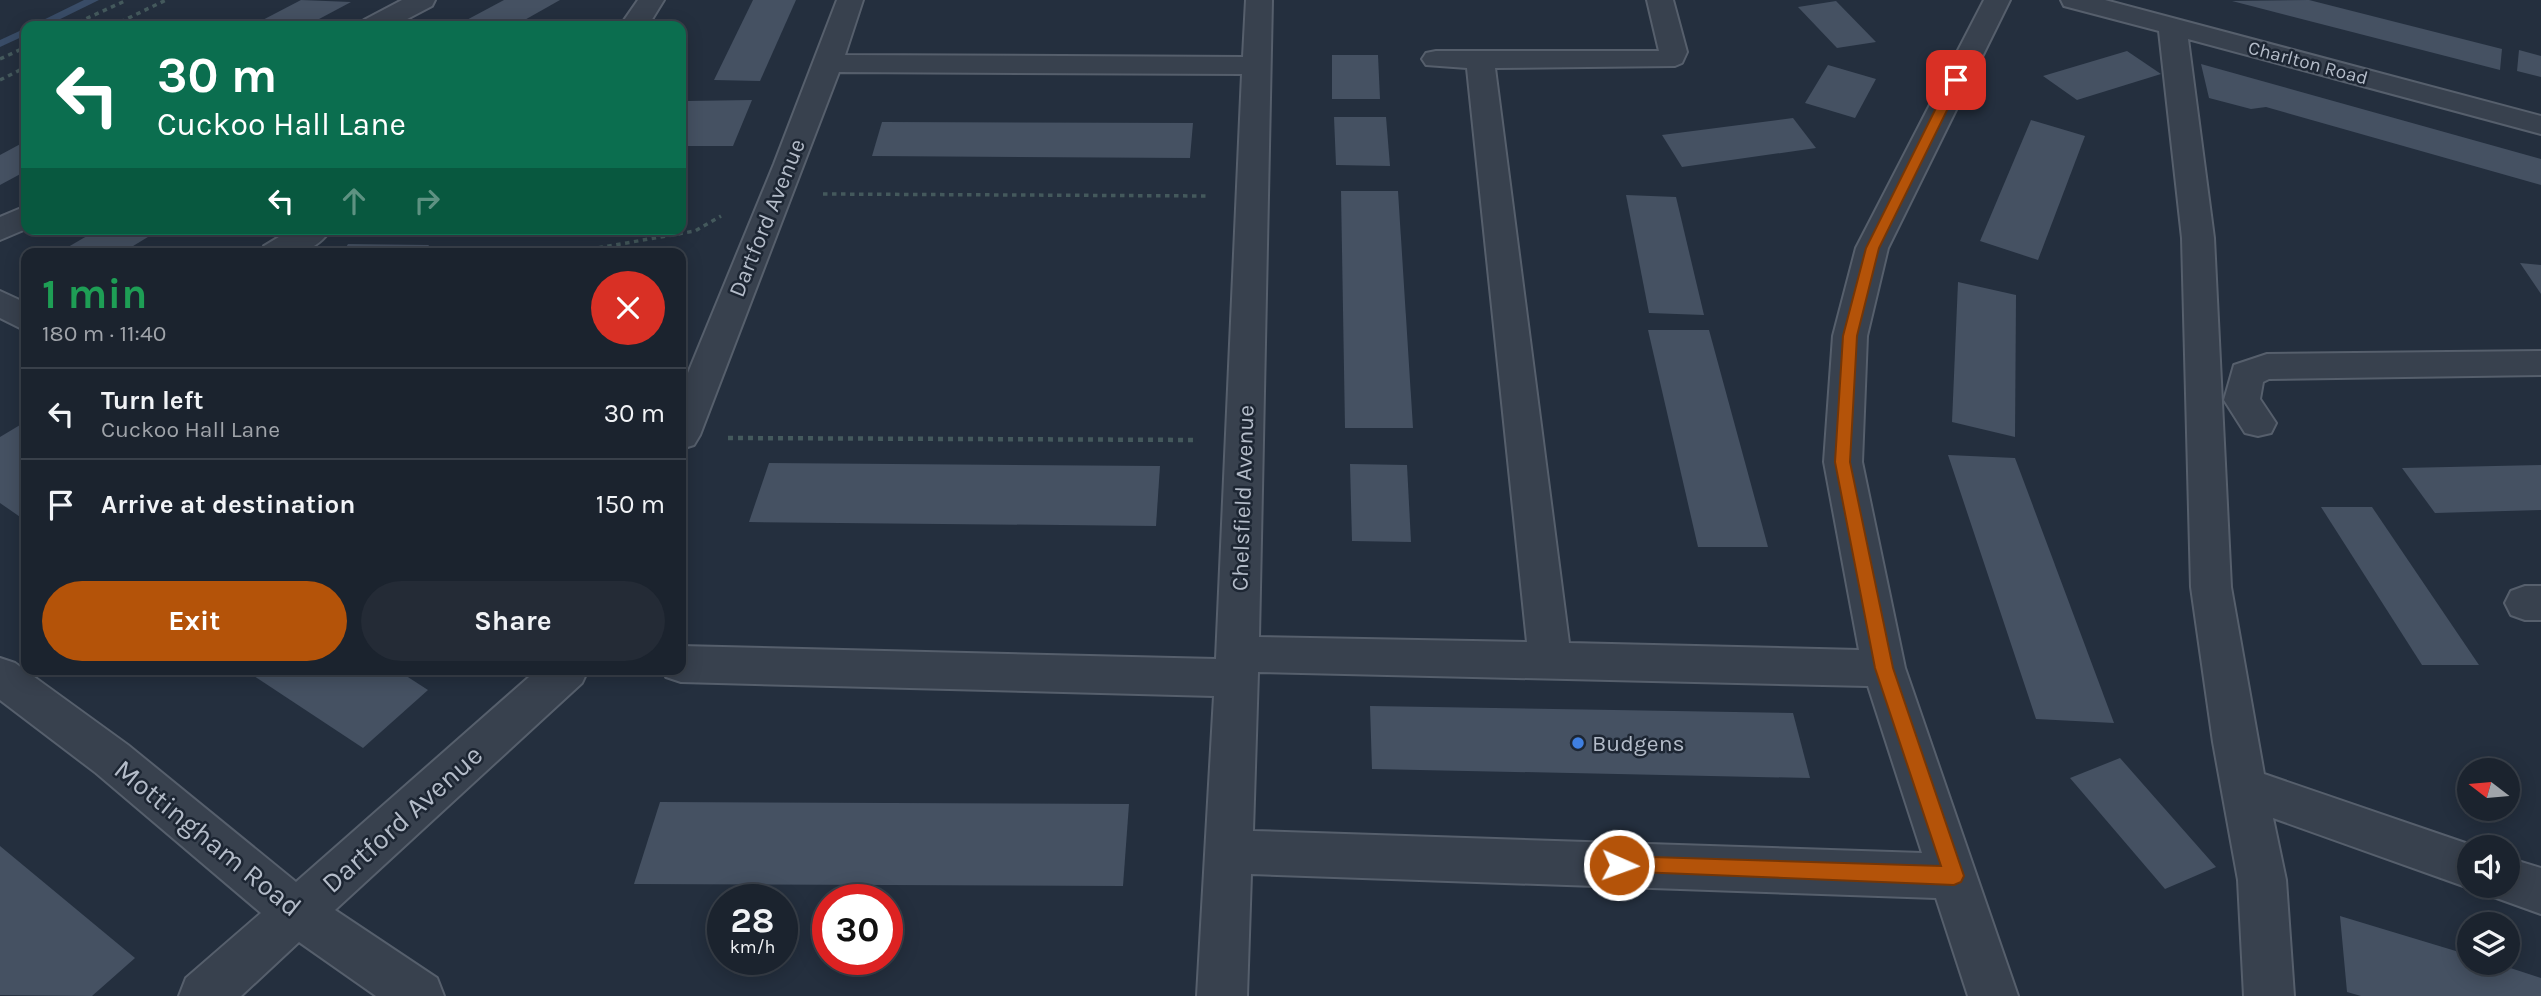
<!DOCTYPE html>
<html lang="en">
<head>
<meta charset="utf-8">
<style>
  body { margin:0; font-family:Karla,sans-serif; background:#242b36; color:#f1f3f6; height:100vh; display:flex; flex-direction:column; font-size:26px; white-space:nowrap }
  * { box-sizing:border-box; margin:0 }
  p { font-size:23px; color:#a0a4aa }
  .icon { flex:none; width:38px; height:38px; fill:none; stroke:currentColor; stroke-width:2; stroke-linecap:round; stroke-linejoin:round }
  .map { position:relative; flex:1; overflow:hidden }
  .panel { position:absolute; left:21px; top:248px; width:665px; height:427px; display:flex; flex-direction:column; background:#1b232e; border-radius:14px; box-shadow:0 4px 18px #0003,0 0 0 2px #39404a }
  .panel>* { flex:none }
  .top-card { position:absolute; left:21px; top:21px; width:665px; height:214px; border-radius:14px; box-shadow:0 4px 18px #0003,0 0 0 2px #39404a; background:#0b6e4f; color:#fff; overflow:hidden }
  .needle { width:46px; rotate:286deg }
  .controls { position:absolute; left:2457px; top:758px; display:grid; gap:14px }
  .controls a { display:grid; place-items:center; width:63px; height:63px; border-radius:50%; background:#1b232e; box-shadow:0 4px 18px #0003,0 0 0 2px #39404a; font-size:35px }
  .speed { position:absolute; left:707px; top:884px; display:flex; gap:14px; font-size:35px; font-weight:700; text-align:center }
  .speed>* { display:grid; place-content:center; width:91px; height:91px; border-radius:50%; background:#1b232e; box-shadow:0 4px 18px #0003,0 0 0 2px #39404a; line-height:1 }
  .speed small { font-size:18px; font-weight:400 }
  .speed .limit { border:10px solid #d22; background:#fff; color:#111 }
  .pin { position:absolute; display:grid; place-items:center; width:60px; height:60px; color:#fff; margin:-30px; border-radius:14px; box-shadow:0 4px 10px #0006 }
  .me { position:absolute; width:77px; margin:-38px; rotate:92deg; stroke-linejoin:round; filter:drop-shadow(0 0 5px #0008) }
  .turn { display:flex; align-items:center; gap:24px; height:147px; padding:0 21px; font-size:32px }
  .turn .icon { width:91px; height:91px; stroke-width:2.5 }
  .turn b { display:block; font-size:49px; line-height:60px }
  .lanes { display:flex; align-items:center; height:66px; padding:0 21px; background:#0003; justify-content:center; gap:35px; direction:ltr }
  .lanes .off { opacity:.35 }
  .round { display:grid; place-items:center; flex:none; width:74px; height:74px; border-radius:37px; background:#242b36 }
  .overview { display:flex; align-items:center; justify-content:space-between; height:119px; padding:0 21px }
  h1 { font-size:42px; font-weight:700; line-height:52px; color:#1e9e55 }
  .primary-button { display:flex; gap:14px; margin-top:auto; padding:14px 21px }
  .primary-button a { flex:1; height:80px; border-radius:42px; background:#b45309; color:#fff; font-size:28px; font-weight:700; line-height:80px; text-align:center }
  .primary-button a+a { background:#242b36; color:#f1f3f6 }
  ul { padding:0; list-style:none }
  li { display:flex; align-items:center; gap:21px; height:91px; padding:0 21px; border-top:2px solid #39404a }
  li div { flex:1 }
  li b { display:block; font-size:26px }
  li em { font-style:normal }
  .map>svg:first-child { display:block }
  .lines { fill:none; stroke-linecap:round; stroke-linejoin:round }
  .stream { fill:#394c67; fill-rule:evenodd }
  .building { fill:#455162 }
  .minor-casing { stroke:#565f6c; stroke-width:4 }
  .path-far1 { stroke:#44595c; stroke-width:3.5; stroke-dasharray:4.5 4.5; stroke-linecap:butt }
  .path { stroke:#44595c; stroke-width:4.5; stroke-dasharray:5 5; stroke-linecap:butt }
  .minor { fill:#38414e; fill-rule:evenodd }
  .route { fill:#b45309; stroke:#753606; stroke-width:2 }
  .shop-dot { fill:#3f7fe0; stroke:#1d2633; stroke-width:2.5 }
  .labels { text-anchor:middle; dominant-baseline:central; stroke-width:5; stroke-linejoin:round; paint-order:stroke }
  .far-street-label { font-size:19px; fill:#b4bcc9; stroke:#1d2633 }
  .street-label { font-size:23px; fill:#b4bcc9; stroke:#1d2633 }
  .poi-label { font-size:23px; fill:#b4bcc9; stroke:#1d2633; text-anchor:start }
  .near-street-label { font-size:28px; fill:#b4bcc9; stroke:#1d2633 }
</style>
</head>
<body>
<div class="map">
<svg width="2541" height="996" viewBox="0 0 2541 996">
  <rect width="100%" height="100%" fill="#242f3e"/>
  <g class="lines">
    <g class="stream">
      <path d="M84 0H99L46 26H31Z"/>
      <path d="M26 28V35L0 47V40Z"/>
    </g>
  </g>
  <g class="building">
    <path d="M301 0 351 2 306 26H251Z"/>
    <path d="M504 0H560L514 26H468L461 23Z"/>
    <path d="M753 0H796L760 81 714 80Z"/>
    <path d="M2309 0 2502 49 2500 70 2232 1Z"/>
    <path d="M1836 1 1876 42 1837 48 1798 7Z"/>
    <path d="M2519 50 2541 56V77L2517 71Z"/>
    <path d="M2127 51 2161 74 2077 100 2043 76Z"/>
    <path d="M1332 55H1378L1380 99H1332Z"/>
    <path d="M2201 64 2541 159V185L2266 107 2251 109 2209 98Z"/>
    <path d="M1828 65 1876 79 1855 118 1805 103Z"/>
    <path d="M752 100 733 146H681V111L686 101Z"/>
    <path d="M1334 117H1386L1390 166 1336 165Z"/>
    <path d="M1793 118 1816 148 1682 167 1662 135Z"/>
    <path d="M2031 120 2085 136 2038 260 1980 241Z"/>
    <path d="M882 122 1193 123 1190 158 872 156Z"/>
    <path d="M26 141V171L0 185V155Z"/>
    <path d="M1341 191H1398L1413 428H1345Z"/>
    <path d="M1626 195 1676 197 1704 315 1649 313Z"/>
    <path d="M99 229H161L120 254H56Z"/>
    <path d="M348 244 429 245 424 254H342Z"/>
    <path d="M2520 263 2541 265V294Z"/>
    <path d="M1958 282 2016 295 2015 437 1952 422Z"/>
    <path d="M1648 330H1709L1768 547H1698Z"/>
    <path d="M20 425 26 429V521L0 503V437Z"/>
    <path d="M1948 455 2015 458 2114 723 2036 719Z"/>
    <path d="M769 463 1160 466 1156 526 749 522Z"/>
    <path d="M1350 464 1407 465 1411 542 1352 541Z"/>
    <path d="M2541 465V510L2435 513 2402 468Z"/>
    <path d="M2321 507H2372L2479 665H2422Z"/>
    <path d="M245 670H397L428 690 363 748Z"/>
    <path d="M1370 706 1793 713 1810 778 1372 769Z"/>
    <path d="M2120 758 2216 867 2165 889 2070 778Z"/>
    <path d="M660 802 1129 804 1123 886 634 884Z"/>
    <path d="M0 846 135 958 92 996 0 995Z"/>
    <path d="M2340 916 2469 955V962H2492L2541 978V996H2361L2347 992Z"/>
  </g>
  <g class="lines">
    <defs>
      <g id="minor">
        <path d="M402 0H435L432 6 394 26H360L364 20Z"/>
        <path d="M638 0H664L648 26H620Z"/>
        <path d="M837 0H863L845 55 1243 57 1246 0H1272L1259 637 1527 642 1467 68 1426 65 1422 59 1426 53 1436 51H1659L1647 0H1673L1687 52 1682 63 1675 66 1495 68 1569 643 1859 650 1824 462 1833 336 1856 248 1984 0H2010L1888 248 1867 336 1862 462 1905 668 2018 996H1968L1936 898 1251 874 1247 996H1197L1214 696 681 682 666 677 663 670H681V646L1216 659 1242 74 839 72 700 435 694 445 681 449V390L774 164ZM1258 672 1868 686 1922 853 1253 831Z"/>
        <path d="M2061 0H2105L2541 116V134L2188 39 2214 238 2231 587 2264 774 2477 847H2469V886H2475L2469 888 2273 818 2286 880 2294 996H2244L2238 880 2213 742 2191 587 2182 238 2159 31 2064 6Z"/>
        <path d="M26 206V229L0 240V217Z"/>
        <path d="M292 229H331C314 256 288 254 260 254L264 246Z"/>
        <path d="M0 291 26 303V331L0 318Z"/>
        <path d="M2541 351V375L2269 379 2263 382 2260 399 2276 423 2271 433 2258 436 2245 433 2224 400 2234 365 2267 354Z"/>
        <path d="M2525 586H2541V620H2525L2511 615 2505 603 2511 591Z"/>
        <path d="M0 658 15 663 128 745 296 882 537 670H588L582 683 335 910 437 978 444 996H376L299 942 241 996H179L186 978 261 913 96 773 0 700Z"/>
        <path d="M2508 858 2541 868V914L2491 896 2487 886H2508Z"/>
      </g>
    </defs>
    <use href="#minor" class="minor-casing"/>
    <g class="path-far1">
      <path d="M70 26 127 0"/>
      <path d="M112 26 166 0"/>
      <path d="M0 59 26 47"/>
      <path d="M0 80 26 67"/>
      <path d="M823 194 1210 196"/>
      <path d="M563 254 695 231 721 216"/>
    </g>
    <path class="path" d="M728 438 1198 440"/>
    <use href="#minor" class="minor"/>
  </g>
  <path class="route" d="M1956 77 1962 80 1879 248 1857 336 1850 462 1893 668 1964 876 1961 882 1954 885 1613 871 1610 865 1613 858 1619 856 1941 866 1875 668 1835 462 1843 336 1866 248 1950 80Z"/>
  <circle class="shop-dot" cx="1578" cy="743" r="7"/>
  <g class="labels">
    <g class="far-street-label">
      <text transform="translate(2308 63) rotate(15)">Charlton Road</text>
    </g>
    <g class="street-label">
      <text transform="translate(767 218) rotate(-68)">Dartford Avenue</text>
      <text transform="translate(1243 498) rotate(-88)">Chelsfield Avenue</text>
    </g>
    <g class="poi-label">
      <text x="1592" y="743">Budgens</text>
    </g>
    <g class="near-street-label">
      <text transform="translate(402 819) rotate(-42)">Dartford Avenue</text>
      <text transform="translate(208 838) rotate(39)">Mottingham Road</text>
    </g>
  </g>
</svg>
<div class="controls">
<a><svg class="needle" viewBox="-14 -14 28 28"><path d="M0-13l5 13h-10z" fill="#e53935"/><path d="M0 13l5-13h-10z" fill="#a0a4aa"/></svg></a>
<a><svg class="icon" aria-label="sound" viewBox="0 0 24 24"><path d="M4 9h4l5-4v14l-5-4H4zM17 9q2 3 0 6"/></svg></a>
<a><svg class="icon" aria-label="layers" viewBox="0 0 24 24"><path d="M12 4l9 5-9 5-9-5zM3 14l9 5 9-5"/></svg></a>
</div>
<div class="speed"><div>28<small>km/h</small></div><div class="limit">30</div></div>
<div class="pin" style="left:1956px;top:80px;background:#d93025"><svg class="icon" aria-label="arrive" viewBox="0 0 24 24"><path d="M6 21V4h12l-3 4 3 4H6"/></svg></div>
<svg class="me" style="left:1619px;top:865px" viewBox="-20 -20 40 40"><circle r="17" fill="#b45309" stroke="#fff" stroke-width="3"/><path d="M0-11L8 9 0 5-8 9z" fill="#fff"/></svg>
<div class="top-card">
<div class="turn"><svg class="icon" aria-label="left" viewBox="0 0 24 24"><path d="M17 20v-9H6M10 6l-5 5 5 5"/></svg><div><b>30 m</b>Cuckoo Hall Lane</div></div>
<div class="lanes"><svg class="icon" aria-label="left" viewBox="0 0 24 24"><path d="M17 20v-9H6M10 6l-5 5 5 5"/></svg><svg class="icon off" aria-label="ahead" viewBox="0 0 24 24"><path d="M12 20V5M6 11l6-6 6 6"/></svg><svg class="icon off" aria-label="right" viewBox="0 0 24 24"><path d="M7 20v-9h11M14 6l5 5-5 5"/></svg></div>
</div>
<section class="panel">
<div class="overview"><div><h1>1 min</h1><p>180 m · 11:40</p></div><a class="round" style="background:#d93025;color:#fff"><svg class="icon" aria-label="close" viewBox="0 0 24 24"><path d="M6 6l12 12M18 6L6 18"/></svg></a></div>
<ul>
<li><svg class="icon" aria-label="left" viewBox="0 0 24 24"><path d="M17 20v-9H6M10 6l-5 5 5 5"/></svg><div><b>Turn left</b><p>Cuckoo Hall Lane</p></div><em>30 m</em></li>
<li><svg class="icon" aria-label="arrive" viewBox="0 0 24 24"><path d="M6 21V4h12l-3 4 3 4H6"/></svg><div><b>Arrive at destination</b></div><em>150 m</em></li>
</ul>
<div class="primary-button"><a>Exit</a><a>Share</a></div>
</section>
</div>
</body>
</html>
